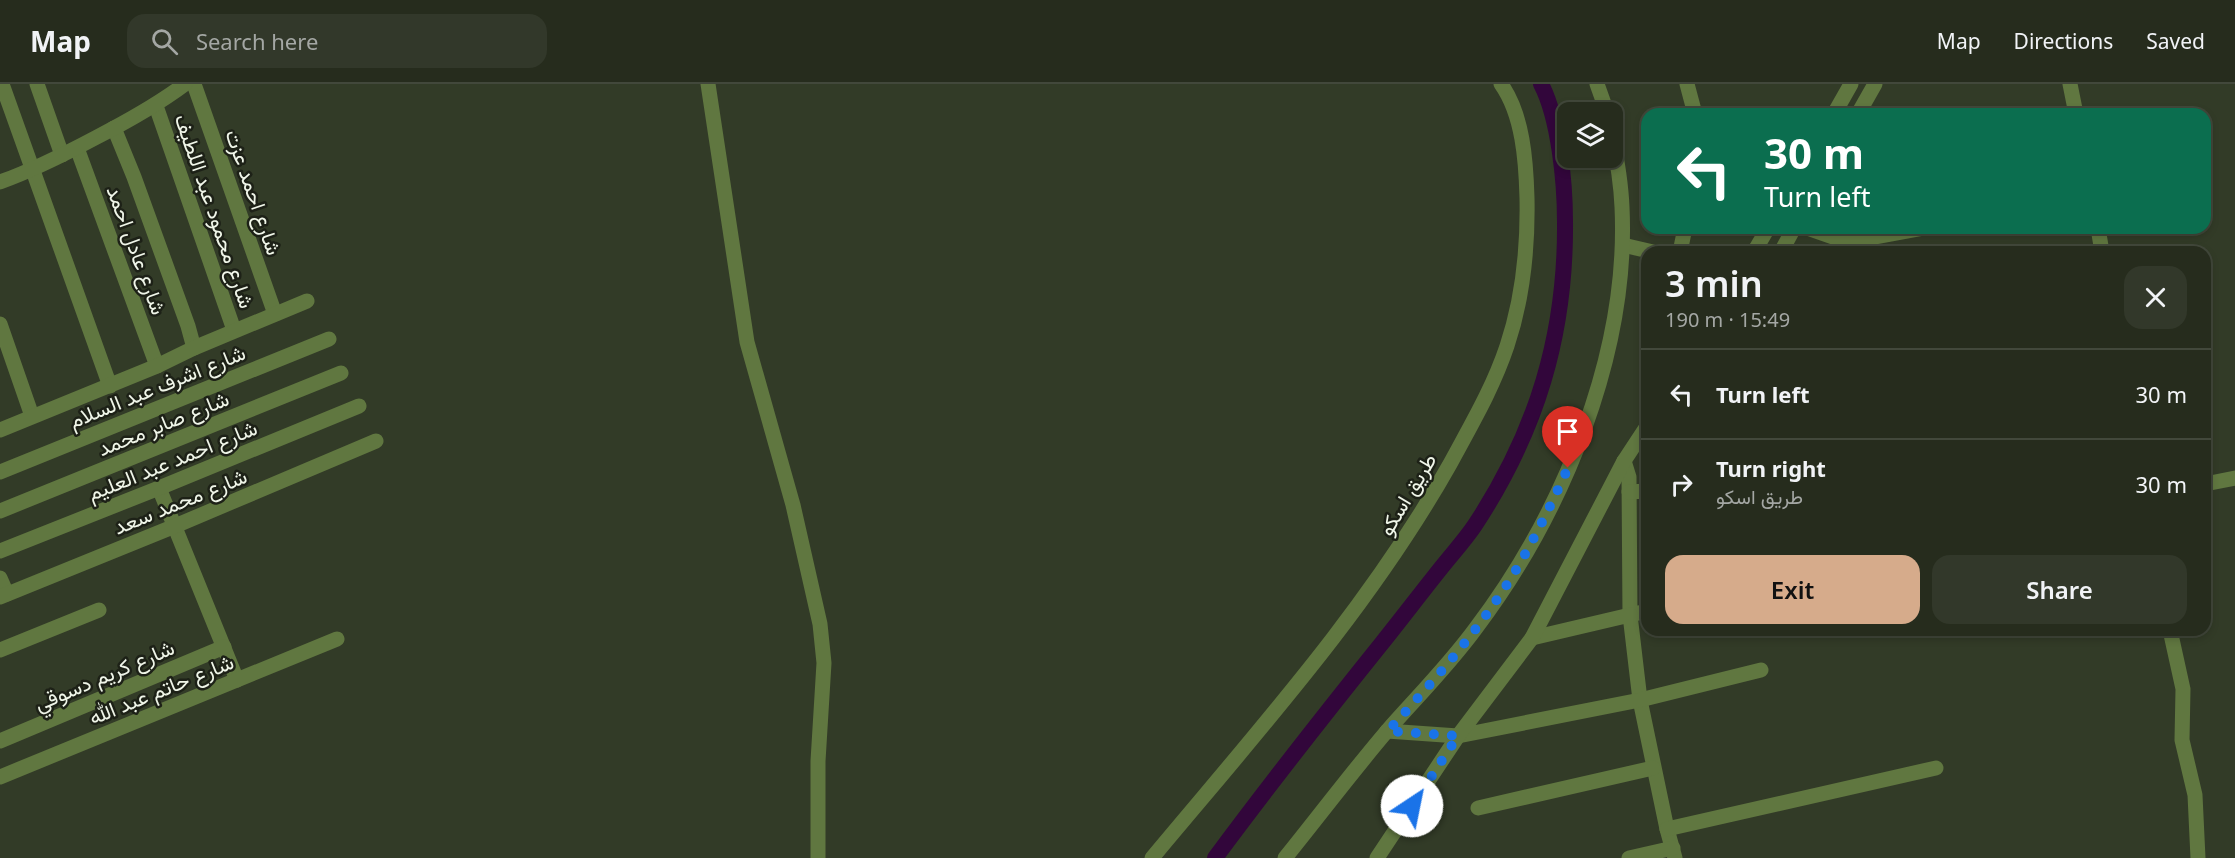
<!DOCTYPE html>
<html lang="en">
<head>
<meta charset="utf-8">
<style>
  body { margin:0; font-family:"Noto Sans",Vazirmatn,sans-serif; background:#32382a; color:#f1f3f6; height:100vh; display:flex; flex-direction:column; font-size:22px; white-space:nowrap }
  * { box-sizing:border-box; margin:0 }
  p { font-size:20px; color:#a4a7a4 }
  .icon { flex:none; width:33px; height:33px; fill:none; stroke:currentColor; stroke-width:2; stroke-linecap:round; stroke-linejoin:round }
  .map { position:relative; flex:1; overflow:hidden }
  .details { position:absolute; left:1641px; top:162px; width:570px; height:390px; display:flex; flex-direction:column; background:#262c1d; border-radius:18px; box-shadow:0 3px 9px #0003,0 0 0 2px #42483b }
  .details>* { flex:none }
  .top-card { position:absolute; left:1641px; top:24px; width:570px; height:126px; border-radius:18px; box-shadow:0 3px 9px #0003,0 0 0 2px #42483b; background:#0b6e4f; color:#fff; overflow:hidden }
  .fabs { position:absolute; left:1557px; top:18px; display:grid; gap:12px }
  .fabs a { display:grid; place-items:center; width:66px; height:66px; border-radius:12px; background:#262c1d; box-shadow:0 3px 9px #0003,0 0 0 2px #42483b; font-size:30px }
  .pin { position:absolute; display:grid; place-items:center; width:51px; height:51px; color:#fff; margin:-62px -26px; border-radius:50% 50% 50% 0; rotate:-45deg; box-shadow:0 0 6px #0007 }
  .pin .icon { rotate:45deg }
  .me { position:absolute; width:66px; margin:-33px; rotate:34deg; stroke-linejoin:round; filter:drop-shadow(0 0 4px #0008) }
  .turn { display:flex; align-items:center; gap:21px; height:126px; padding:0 24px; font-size:27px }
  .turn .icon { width:78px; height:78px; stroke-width:2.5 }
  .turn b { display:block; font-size:42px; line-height:51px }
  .round { display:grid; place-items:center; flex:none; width:63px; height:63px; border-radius:18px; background:#32382a }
  .headline { display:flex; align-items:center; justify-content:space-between; height:102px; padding:0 24px }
  h1 { font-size:36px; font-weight:600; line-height:45px }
  .cta { display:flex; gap:12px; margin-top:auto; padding:12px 24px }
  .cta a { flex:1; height:69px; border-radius:18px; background:#d6ab8b; color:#111; font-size:24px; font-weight:600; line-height:69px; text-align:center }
  .cta a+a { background:#32382a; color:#f1f3f6 }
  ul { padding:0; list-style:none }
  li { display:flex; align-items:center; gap:18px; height:90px; padding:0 24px; border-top:2px solid #42483b }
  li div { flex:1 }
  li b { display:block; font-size:22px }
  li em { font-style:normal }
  header { display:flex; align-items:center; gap:36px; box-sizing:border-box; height:84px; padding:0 30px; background:#262c1d; border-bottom:2px solid #42483b }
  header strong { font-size:28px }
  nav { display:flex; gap:33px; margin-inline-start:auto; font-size:21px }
  .search { width:420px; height:54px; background:#32382a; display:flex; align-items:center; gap:15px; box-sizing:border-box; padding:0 21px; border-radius:18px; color:#a4a7a4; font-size:22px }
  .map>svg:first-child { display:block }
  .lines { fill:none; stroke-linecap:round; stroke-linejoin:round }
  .canal { stroke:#32063b; stroke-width:16 }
  .minor { stroke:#607740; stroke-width:15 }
  .tertiary { stroke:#607740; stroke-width:15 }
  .route { stroke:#1a73e8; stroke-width:10; stroke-dasharray:0 18 }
  .labels { text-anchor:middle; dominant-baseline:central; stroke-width:5; stroke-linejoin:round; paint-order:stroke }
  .street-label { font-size:21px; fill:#f0f6e9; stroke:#1d2117 }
</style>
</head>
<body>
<header>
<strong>Map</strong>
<div class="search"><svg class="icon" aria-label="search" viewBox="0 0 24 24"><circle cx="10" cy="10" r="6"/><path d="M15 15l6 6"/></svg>Search here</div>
<nav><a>Map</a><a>Directions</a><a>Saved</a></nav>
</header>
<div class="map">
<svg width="2235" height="774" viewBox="0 0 2235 774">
  <rect width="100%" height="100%" fill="#323b27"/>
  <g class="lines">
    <path class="canal" d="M1215 774C1269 701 1325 630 1382 559 1402 534 1421 509 1441 484 1452 470 1465 456 1475 441 1537 347 1566 250 1565 138 1565 99 1559 34 1541 0"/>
    <g class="minor">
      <path d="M2 0 110 302"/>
      <path d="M37 0 62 71"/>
      <path d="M194 0 275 230"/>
      <path d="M708 0 747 258 793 421 820 540 824 579 818 677V774"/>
      <path d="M1687 0 1695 30"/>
      <path d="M2070 0 2076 30"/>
      <path d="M156 22 234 246"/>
      <path d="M1834 30 1851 0"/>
      <path d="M1858 30 1875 0"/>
      <path d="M114 44 134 93 188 242 194 264"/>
      <path d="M77 64 157 282"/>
      <path d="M0 98C34 86 65 70 97 53 128 37 157 21 185 0"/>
      <path d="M1807 144 1847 158 1923 144"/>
      <path d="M2098 144 2102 168"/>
      <path d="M1623 161 1653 168"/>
      <path d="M1680 168 1685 144"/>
      <path d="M1754 168 1768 144"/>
      <path d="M1781 168 1794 144"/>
      <path d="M0 240 32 332"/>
      <path d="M0 346 157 282 194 264 307 217"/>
      <path d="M1624 377 1629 393 1630 531 1647 527"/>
      <path d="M0 388 329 255"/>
      <path d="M2205 400 2235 394"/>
      <path d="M159 404 237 596"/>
      <path d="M1629 408 1647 407"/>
      <path d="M0 427 341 289"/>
      <path d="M0 467 159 404 359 322"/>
      <path d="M0 494 7 510"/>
      <path d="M0 513 175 442 376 357"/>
      <path d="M2170 546 2183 605 2182 656 2195 711 2198 774"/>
      <path d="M1532 554 1630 531 1640 616 1667 745 1675 774"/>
      <path d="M0 566 99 526"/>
      <path d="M1387 647 1458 652 1640 616 1761 586"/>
      <path d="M0 657 224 563"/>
      <path d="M0 693 337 555"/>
      <path d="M1478 724 1653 684"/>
      <path d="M1667 745 1936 684"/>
      <path d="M1152 774C1257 648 1369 524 1450 380 1471 341 1493 304 1507 262 1523 214 1528 163 1527 114 1526 77 1523 31 1501 0"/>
      <path d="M1377 774 1458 652 1532 554 1624 377 1647 342"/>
      <path d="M1629 774 1673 764"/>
    </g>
    <g class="tertiary">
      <path d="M1597 0 1607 28"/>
      <path d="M1285 774C1319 732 1352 688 1387 647 1417 613 1449 581 1476 544 1563 429 1629 269 1622 123 1621 99 1617 75 1612 51"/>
    </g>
  </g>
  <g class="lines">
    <path class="route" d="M1412 722 1458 652 1388 647C1429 602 1470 557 1504 505 1529 467 1549 425 1568 384"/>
  </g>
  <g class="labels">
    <g class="street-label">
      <text transform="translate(254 108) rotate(71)">شارع احمد عزت</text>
      <text transform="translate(215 127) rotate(71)">شارع محمود عبد اللطيف</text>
      <text transform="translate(137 166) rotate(70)">شارع عادل احمد</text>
      <text transform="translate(157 302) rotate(-22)">شارع اشرف عبد السلام</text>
      <text transform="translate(163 339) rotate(-22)">شارع صابر محمد</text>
      <text transform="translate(172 376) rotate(-22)">شارع احمد عبد العليم</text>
      <text transform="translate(1407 410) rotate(-59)">طريق اسكو</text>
      <text transform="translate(180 417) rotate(-22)">شارع محمد سعد</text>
      <text transform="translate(104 591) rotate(-23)">شارع كريم دسوقي</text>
      <text transform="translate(161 605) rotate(-22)">شارع حاتم عبد الله</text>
    </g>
  </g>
</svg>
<div class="fabs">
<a><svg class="icon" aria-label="layers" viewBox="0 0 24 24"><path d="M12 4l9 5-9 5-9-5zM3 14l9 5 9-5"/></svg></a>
</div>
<div class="pin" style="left:1568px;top:384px;background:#d93025"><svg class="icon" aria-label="arrive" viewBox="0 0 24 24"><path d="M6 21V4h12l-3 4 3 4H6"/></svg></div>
<svg class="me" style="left:1412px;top:722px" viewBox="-20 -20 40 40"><circle r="19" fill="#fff"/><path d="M0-13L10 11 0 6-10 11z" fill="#1a73e8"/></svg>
<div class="top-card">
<div class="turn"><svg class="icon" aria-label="left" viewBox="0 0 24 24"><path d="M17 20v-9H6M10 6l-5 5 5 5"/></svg><div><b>30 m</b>Turn left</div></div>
</div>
<section class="details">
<div class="headline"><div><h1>3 min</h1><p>190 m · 15:49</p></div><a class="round"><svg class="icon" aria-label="close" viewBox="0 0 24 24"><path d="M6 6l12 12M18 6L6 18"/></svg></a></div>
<ul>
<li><svg class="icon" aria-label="left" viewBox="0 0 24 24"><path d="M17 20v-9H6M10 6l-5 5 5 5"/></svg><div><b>Turn left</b></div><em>30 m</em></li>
<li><svg class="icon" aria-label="right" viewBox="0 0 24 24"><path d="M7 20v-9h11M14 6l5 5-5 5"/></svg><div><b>Turn right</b><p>طريق اسكو</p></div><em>30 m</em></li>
</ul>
<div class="cta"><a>Exit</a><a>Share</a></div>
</section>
</div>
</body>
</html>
